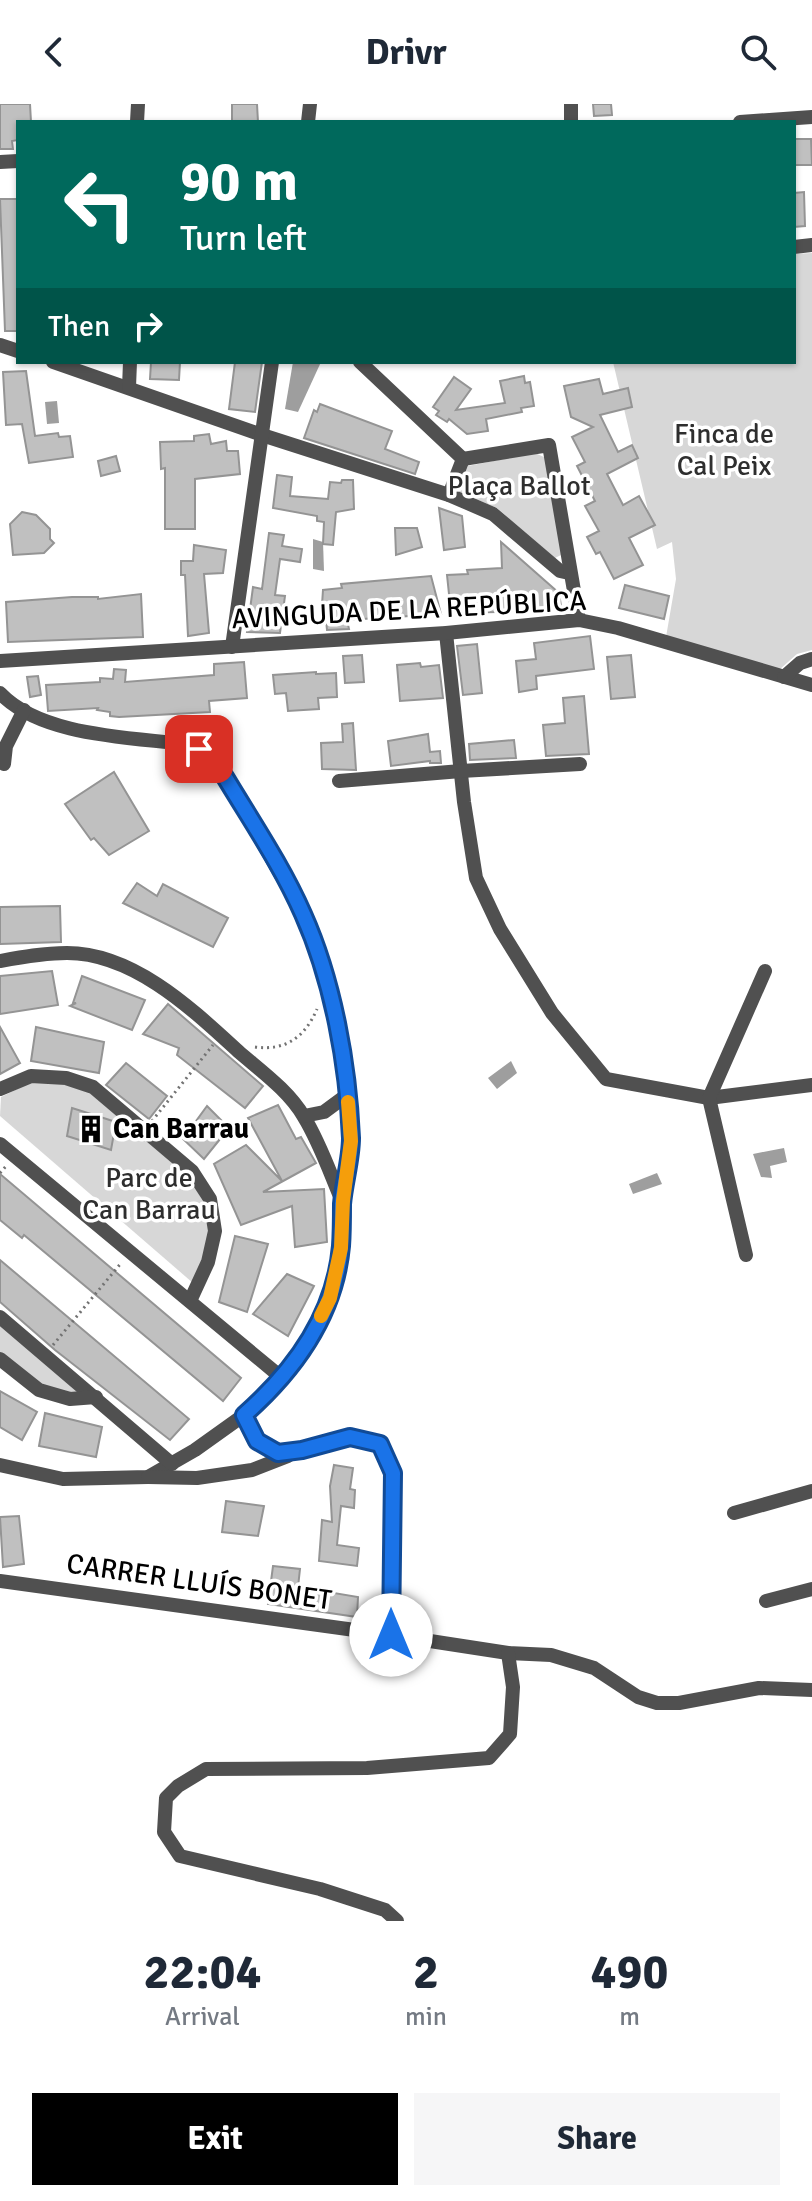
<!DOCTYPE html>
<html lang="en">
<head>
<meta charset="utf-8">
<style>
  body { margin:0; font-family:Signika,sans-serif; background:#f6f6f7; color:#1f2937; height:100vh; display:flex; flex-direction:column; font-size:30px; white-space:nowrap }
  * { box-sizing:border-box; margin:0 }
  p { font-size:26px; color:#747a83 }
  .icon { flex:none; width:44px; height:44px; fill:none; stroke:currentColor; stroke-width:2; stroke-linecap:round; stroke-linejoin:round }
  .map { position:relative; height:1817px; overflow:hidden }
  .details { display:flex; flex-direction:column; background:#fff; flex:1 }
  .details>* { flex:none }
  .top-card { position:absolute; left:16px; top:16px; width:780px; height:244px; border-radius:0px; box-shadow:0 2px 6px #0004; background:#00695c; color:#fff; overflow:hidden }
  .pin { position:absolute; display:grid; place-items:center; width:68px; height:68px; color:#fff; margin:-34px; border-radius:16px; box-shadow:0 4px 12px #0006 }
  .me { position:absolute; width:88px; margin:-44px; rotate:0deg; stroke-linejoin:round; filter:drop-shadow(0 0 6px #0008) }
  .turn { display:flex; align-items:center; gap:28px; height:168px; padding:0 32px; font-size:36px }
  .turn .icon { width:104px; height:104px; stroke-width:2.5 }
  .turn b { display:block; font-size:56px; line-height:68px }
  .then { display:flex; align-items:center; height:76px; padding:0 32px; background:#0003; gap:16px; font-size:30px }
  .eta { display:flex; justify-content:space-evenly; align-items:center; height:136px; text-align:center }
  .eta b { font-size:48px; font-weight:800; line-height:56px }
  .cta { display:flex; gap:16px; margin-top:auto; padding:16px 32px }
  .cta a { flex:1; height:92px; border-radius:0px; background:#000; color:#fff; font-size:32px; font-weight:800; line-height:92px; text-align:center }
  .cta a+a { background:#f6f6f7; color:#1f2937 }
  header { display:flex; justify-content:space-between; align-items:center; height:104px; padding:0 32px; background:#fff; font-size:36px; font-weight:800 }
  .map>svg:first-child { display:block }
  .green { fill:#d7d7d7 }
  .water { fill:#9e9e9e }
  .building { fill:#c0c0c0; stroke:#949494; stroke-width:2 }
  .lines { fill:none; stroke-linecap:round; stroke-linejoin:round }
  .path { stroke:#727272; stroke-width:3; stroke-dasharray:2 4; stroke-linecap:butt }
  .street { stroke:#505050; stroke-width:14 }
  .route-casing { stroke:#114b97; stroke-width:20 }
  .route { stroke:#1a73e8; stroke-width:14 }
  .slow { stroke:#f59e0b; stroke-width:14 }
  .labels { text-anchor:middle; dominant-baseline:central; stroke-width:7; stroke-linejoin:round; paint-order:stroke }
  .park-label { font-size:28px; fill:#2e2e2e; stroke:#fff }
  .street-label { font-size:28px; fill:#000; stroke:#fff }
  .poi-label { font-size:28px; font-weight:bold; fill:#000; stroke:#fff; text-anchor:start }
</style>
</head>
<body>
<header><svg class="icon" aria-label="back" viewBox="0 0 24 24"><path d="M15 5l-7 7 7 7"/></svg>Drivr<svg class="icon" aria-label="search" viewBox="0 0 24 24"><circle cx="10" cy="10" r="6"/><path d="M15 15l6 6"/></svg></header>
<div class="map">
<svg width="812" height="1817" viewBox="0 0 812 1817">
  <rect width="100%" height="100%" fill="#fff"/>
  <g class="green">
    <path d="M812 149V546L797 550 779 566 666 533 676 475 672 438 657 445 613 258H794V150Z"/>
    <path d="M535 349 546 354 563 450 555 454 497 404 457 387 468 362Z"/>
    <path d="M36 976 65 980 90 989 189 1073 204 1099 209 1130 204 1157 193 1179 0 1012 1 993Z"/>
    <path d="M0 1215 92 1292 39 1284 0 1253Z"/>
  </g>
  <g class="water">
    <path d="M293 258H321L298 308 285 305Z"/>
    <path d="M57 297 59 319 47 320 45 298Z"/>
    <path d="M313 435 323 438 324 467 313 465Z"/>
    <path d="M511 957 517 969 497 985 488 974Z"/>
    <path d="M784 1044 787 1058 770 1062 772 1074 761 1073 753 1050Z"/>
    <path d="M657 1069 662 1080 633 1090 629 1080Z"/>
  </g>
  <g class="building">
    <path d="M0 0H30L31 18H18V36L12 37 13 45H0Z"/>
    <path d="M232 0H257L258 18H232Z"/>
    <path d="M593 0H611L612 11 594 12Z"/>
    <path d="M794 35H811L812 61H794Z"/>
    <path d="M804 88 805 122 794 123V89Z"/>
    <path d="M0 95H18V227H5Z"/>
    <path d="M151 258H180L179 276 150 275Z"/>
    <path d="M235 258H262L255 308 229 305Z"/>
    <path d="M26 267 35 332 58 329 59 333 70 332 73 353 29 359 22 320 6 321 3 268Z"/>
    <path d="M524 272 525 279 530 278 534 302 521 304 522 308 486 315 488 327 467 330 449 315 447 318 436 311 439 307 433 303 454 273 471 285 456 306 505 299 500 277Z"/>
    <path d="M599 275 603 290 628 284 632 303 600 311 618 348 632 341 638 354 607 370 623 401 639 392 655 421 629 434 643 461 614 475 600 448 596 450 587 433 599 427 585 402 595 397 577 362 585 358 572 333 593 323 571 313 564 282Z"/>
    <path d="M320 300 392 327 385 345 419 358 415 370 304 334 314 306 317 308Z"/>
    <path d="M209 330 211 340 226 337 227 347H238L240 370 195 375V425H165V364L161 365 160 338 194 337V332Z"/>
    <path d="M116 352 120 367 101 372 98 357Z"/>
    <path d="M277 371 292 373 290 392 328 395 330 378 341 379 342 376H353L354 405 336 408 333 441 323 440 324 418 317 417V412L273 404Z"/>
    <path d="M439 404 462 412 465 443 444 446Z"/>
    <path d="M22 408 36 411 50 425V435L54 439 44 449 13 451 10 420Z"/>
    <path d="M395 424H417L422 443 396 451Z"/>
    <path d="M269 429 284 431 282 442 302 445 300 458 280 455 275 491 285 492 280 529 247 528 253 483 262 485Z"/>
    <path d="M501 438 559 489 561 502 498 508 451 509 447 471 468 470 467 466 502 464Z"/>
    <path d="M194 441 226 446 223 469 204 470 209 529 188 532 185 471H181V457H193Z"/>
    <path d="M431 472 441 510 347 516 349 525 327 526 326 516H321L323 486 342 484 341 480Z"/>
    <path d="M625 481 669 492 664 515 619 504Z"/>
    <path d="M141 490 143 533 8 538 6 498 72 493H98V495Z"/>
    <path d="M590 532 594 565 536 572 537 585 519 588 516 557 536 555 534 539Z"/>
    <path d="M477 540 482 589 463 591 457 542Z"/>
    <path d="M362 551 364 578 345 579 343 552Z"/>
    <path d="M631 551 635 593 611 595 607 553Z"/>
    <path d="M244 558 247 594 209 597 210 608 119 613 110 612V608L97 606 98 604 48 607 46 581 100 578V574L113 575 114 565 126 566 125 578 214 571V560Z"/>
    <path d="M420 559 421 563 439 561 443 594 400 597 397 561Z"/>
    <path d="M316 568V570L336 569 337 593 318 594 319 605 288 607 286 589 275 590 273 571Z"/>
    <path d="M38 572 41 591 30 593 27 573Z"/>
    <path d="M584 592 589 650 546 652 543 621 565 619 563 594Z"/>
    <path d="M353 619 356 666 322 665 321 639 343 638 342 620Z"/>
    <path d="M428 630 430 648 440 647 441 659H430V657L391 662 388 637Z"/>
    <path d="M514 636 516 654 470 656 469 640Z"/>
    <path d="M114 668 149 727 109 751 94 734 91 736 65 700Z"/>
    <path d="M137 779 157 792 163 780 228 814 213 843 123 799Z"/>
    <path d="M60 802 61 838 0 840V803Z"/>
    <path d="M52 867 58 901 0 910V872Z"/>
    <path d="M82 872 145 896 132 926 70 902 76 899H73Z"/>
    <path d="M168 900 263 982 245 1004 177 951 179 944 143 930Z"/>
    <path d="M0 923 20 959 0 970Z"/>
    <path d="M36 923 104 938 99 969 31 957Z"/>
    <path d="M126 959 167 992 149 1015 106 981Z"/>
    <path d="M278 1001 296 1035 301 1033 316 1059 263 1088 324 1085 327 1138 295 1143 292 1102 241 1121 214 1060 246 1041 282 1077 248 1014Z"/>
    <path d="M207 1002 229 1024 204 1055 183 1035Z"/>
    <path d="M72 1004 116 1018 111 1046 67 1032Z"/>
    <path d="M0 1070 241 1274 223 1297 24 1131 22 1134 0 1116Z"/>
    <path d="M235 1132 268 1140 247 1208 219 1198Z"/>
    <path d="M0 1156 189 1315 170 1336 55 1246 0 1198Z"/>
    <path d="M287 1170 314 1182 288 1232 253 1210Z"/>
    <path d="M0 1287 37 1308 22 1336 0 1323Z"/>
    <path d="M45 1309 102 1323 96 1353 39 1342Z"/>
    <path d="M334 1361 353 1364 350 1385 355 1386 354 1404 341 1402 337 1441 359 1444 357 1462 319 1457 322 1416 332 1418 330 1382Z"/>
    <path d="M226 1397 264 1402 258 1432 222 1428Z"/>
    <path d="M19 1412 24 1460 3 1463 0 1413Z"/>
    <path d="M273 1462 300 1465 298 1483 358 1493 357 1513 268 1500Z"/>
  </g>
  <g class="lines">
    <g class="path">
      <path d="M255 943C286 947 305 933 317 905"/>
      <path d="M152 1017 213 941"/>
      <path d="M0 1069 7 1061"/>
      <path d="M53 1241 122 1158"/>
    </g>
    <g class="street">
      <path d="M137 18 138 0"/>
      <path d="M308 18 310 0"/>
      <path d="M571 18V0"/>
      <path d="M740 18 812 13"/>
      <path d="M0 58 18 57"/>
      <path d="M794 143 812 141"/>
      <path d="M0 241 18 247"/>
      <path d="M53 258 262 331 449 391 493 410 560 467 569 469"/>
      <path d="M360 258 463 355"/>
      <path d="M129 283 130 258"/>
      <path d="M463 355 549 341 579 516"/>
      <path d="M449 391 463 355"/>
      <path d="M446 529 464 698 476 774 500 825 552 909 606 975 709 994 812 981"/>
      <path d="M232 543 272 258"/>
      <path d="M0 557 446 529 579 516 618 524 812 581"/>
      <path d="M784 573 800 559 812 555"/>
      <path d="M0 589C41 632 128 633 184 640L199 645 213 656 225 673 303 810 320 856 347 967 351 1037 343 1097 341 1144 330 1194 306 1243 265 1293 244 1311 195 1346 148 1373 63 1375 0 1361"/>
      <path d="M4 660 6 642 24 606"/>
      <path d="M339 677 461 667 580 660"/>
      <path d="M0 857C22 853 44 849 67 849 134 849 193 906 239 948 261 967 289 987 304 1013 320 1039 330 1069 342 1097"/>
      <path d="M0 985 31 972 66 974 93 983 192 1067 210 1095 215 1127 208 1158 190 1197"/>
      <path d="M304 1012 324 1008 347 991"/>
      <path d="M0 1040 282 1274"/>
      <path d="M746 1151 709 994 765 867"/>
      <path d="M0 1213 172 1360"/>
      <path d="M0 1255 39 1286 70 1295 96 1293"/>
      <path d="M244 1311 257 1337 278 1349 350 1333 380 1340 393 1369 391 1531 508 1549 551 1551 594 1564 638 1593 657 1599H679L759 1584 812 1586"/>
      <path d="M148 1373 197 1374 252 1366 288 1352"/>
      <path d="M734 1409 812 1387"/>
      <path d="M0 1477 391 1531"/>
      <path d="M766 1497 812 1485"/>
      <path d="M397 1817 385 1806 320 1785 180 1752 164 1728 166 1694 178 1682 206 1665 367 1664 489 1654 510 1630 513 1583 508 1549"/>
    </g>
  </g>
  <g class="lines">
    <defs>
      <path id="route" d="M199 645 213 656 225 673C252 718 282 762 303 810 333 877 348 961 351 1034 351 1055 344 1078 342 1100 342 1114 342 1128 341 1142 335 1210 294 1267 244 1311L257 1337 278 1349 302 1346 350 1333 380 1340 393 1369 391 1531"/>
    </defs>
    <use href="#route" class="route-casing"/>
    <use href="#route" class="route"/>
    <path class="slow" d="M321 1212 330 1194 341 1144 343 1097 351 1037 348 998"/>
  </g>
  <defs>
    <symbol id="building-bare" viewBox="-9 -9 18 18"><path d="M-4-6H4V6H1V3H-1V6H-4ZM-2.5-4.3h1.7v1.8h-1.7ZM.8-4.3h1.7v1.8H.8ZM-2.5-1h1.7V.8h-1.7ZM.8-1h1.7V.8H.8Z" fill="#000" stroke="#fff" stroke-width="2.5" paint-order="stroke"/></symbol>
  </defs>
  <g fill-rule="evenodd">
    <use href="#building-bare" x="71" y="1005" width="40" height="40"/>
  </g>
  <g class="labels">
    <g class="park-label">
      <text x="724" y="330">Finca de<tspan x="724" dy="32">Cal Peix</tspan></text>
      <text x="519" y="382">Plaça Ballot</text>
      <text x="149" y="1074">Parc de<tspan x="149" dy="32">Can Barrau</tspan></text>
    </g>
    <g class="street-label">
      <text transform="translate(409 506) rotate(-3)">AVINGUDA DE LA REPÚBLICA</text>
      <text transform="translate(199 1478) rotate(8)">CARRER LLUÍS BONET</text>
    </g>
    <g class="poi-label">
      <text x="113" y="1025">Can Barrau</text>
    </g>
  </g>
</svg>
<div class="pin" style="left:199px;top:645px;background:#d93025"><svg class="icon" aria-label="arrive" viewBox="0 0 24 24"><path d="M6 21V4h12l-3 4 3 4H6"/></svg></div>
<svg class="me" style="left:391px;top:1531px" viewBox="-20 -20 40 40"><circle r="19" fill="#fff"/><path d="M0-13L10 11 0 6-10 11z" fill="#1a73e8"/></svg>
<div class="top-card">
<div class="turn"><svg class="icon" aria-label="left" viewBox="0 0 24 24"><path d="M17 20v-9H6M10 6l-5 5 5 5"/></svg><div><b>90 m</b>Turn left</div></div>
<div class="then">Then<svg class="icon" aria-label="right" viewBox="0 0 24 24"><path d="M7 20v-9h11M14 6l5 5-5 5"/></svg></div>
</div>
</div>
<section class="details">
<div class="eta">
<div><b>22:04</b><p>Arrival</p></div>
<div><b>2</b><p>min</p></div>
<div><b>490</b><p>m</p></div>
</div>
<div class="cta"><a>Exit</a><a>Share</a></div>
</section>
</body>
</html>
